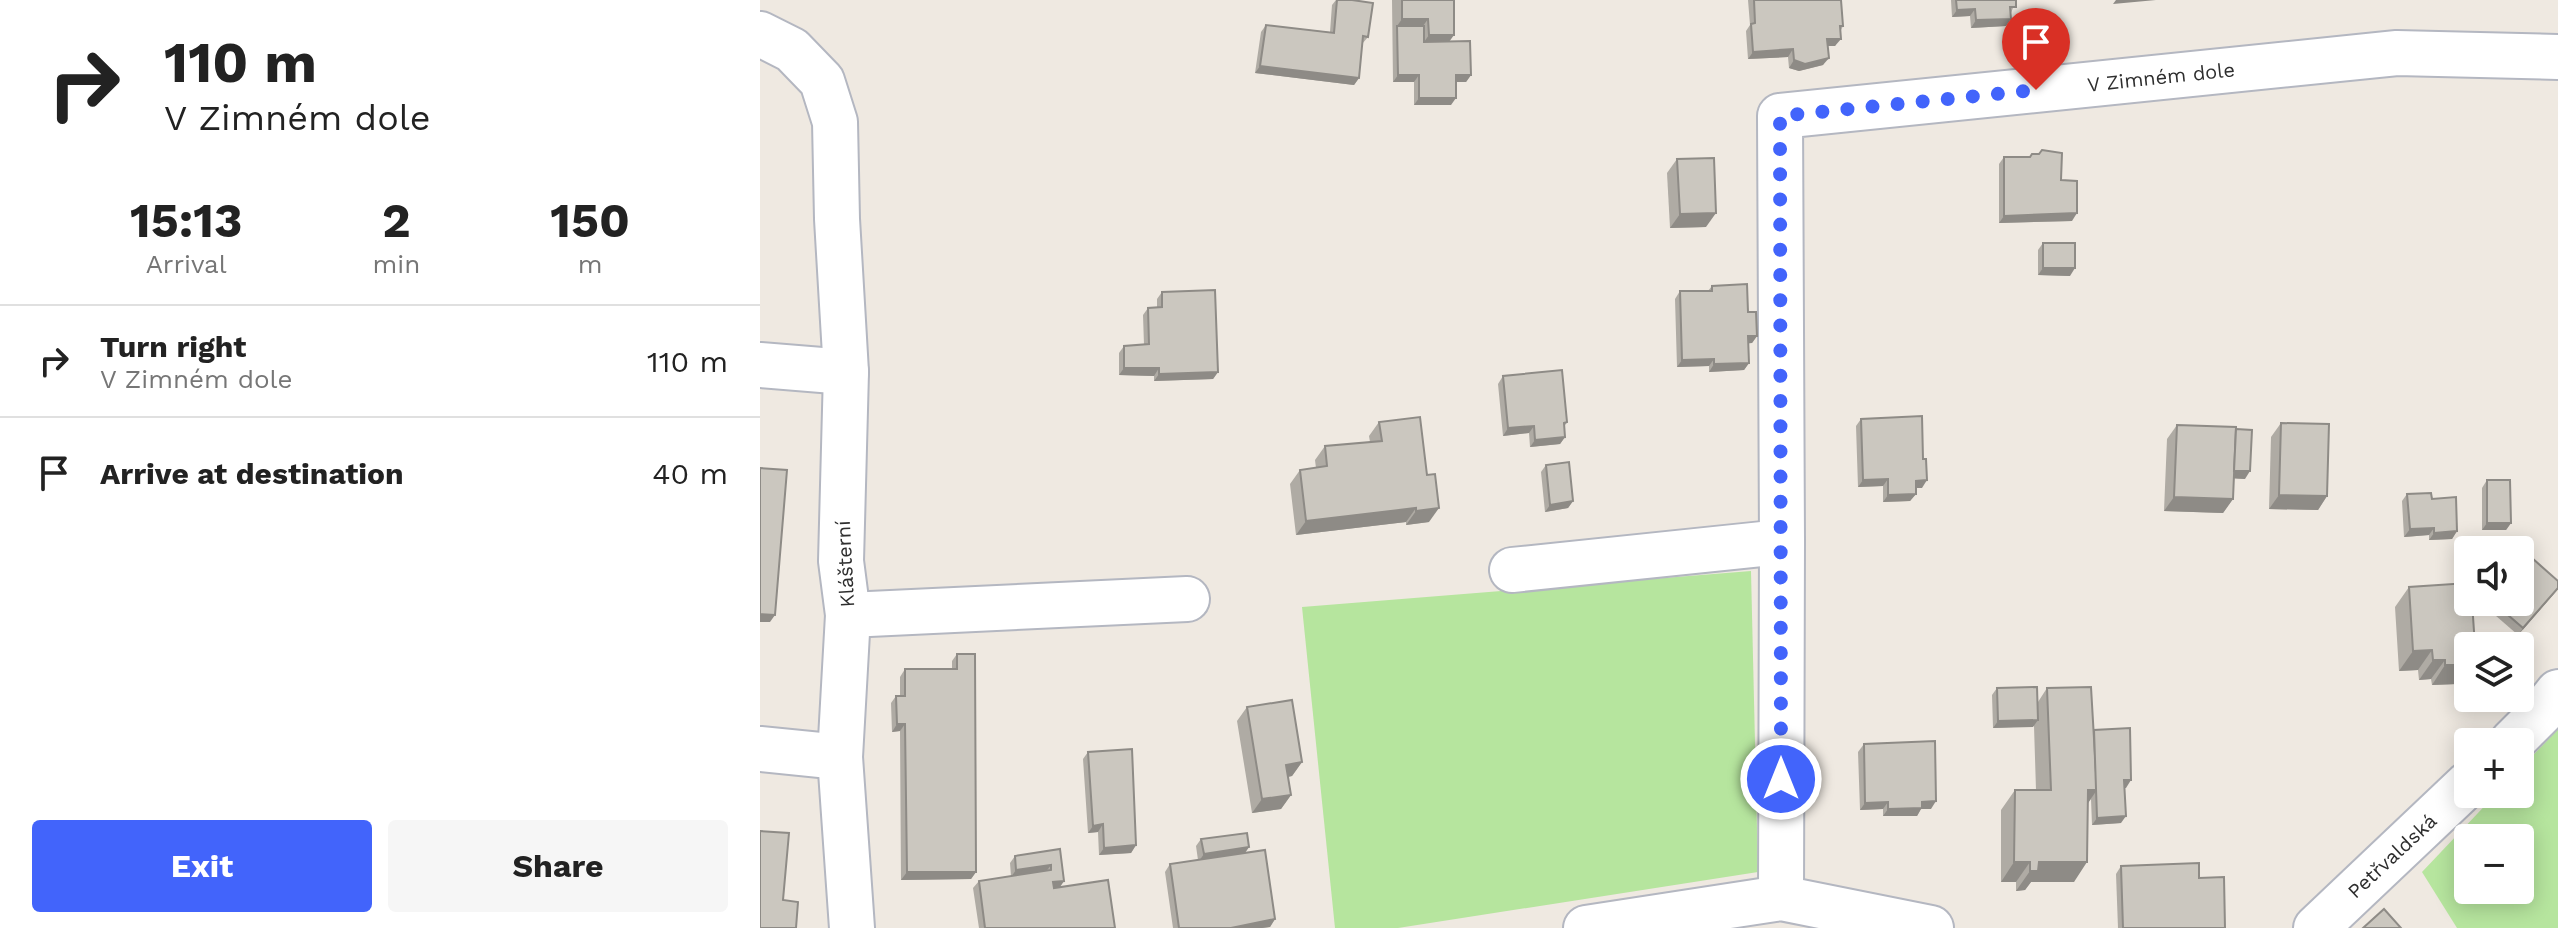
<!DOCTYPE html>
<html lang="en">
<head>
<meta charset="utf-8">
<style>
  body { margin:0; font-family:"Work Sans",sans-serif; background:#f6f6f6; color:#222; height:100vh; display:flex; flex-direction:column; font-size:30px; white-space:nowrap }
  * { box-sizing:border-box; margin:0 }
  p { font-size:26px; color:#767676 }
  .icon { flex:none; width:44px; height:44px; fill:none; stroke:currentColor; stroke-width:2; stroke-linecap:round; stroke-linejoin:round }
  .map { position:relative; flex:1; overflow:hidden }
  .side { display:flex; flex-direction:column; background:#fff; width:760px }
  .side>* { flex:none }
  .banner { background:#fff; color:#222; overflow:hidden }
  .buttons { position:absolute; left:1694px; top:536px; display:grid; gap:16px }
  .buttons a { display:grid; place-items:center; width:80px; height:80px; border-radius:8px; background:#fff; box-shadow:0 4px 20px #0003; font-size:40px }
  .pin { position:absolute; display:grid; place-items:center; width:68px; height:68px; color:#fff; margin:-82px -34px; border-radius:50% 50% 50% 0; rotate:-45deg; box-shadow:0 0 8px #0007 }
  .pin .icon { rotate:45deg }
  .me { position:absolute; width:88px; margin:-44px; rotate:0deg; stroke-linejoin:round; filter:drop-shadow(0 0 6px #0008) }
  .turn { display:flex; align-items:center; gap:28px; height:168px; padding:0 32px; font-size:36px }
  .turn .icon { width:104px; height:104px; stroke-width:2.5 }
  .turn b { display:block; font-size:56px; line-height:68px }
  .eta { display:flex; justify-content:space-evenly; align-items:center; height:136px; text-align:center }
  .eta b { font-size:48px; font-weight:700; line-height:56px }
  .primary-button { display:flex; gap:16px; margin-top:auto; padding:16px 32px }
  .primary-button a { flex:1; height:92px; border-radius:8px; background:#4264fb; color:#fff; font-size:32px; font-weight:700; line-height:92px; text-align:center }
  .primary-button a+a { background:#f6f6f6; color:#222 }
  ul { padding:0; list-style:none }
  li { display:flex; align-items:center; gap:24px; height:112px; padding:0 32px; border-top:2px solid #e0e0e0 }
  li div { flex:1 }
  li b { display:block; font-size:30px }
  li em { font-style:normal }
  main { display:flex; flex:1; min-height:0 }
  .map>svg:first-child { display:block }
  .green { fill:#b6e59e; fill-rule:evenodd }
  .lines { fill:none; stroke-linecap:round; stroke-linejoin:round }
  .minor-casing { stroke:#b4b7c1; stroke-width:48 }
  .minor { stroke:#fff; stroke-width:44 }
  .wall { fill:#afaba4 }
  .shaded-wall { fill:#8e8b86 }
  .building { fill:#cbc7bf; stroke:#8e8b86; stroke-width:2 }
  .route { stroke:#4264fb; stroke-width:14; stroke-dasharray:0 25.2 }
  .labels { text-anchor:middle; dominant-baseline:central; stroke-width:8; stroke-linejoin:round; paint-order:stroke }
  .street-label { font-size:20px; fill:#2e2e2e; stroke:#fff }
</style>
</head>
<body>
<main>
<section class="side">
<div class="banner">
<div class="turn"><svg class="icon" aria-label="right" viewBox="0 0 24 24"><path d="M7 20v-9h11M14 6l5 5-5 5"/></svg><div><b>110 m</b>V Zimném dole</div></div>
</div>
<div class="eta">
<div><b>15:13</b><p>Arrival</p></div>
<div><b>2</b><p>min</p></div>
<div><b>150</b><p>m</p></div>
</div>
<ul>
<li><svg class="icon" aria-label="right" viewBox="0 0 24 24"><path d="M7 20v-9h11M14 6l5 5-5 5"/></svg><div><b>Turn right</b><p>V Zimném dole</p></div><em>110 m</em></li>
<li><svg class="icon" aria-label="arrive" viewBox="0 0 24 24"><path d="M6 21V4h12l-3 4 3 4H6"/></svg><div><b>Arrive at destination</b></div><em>40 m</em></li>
</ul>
<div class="primary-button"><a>Exit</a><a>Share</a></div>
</section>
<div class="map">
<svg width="1798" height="928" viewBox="0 0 1798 928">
  <rect width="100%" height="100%" fill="#efe9e1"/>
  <g class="green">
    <path d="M991 571 998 872 638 928H575L542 607Z"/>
    <path d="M1798 729V928H1697L1662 872 1736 794H1760V769ZM1708 838H1760V890H1708Z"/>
  </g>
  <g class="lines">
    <defs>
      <g id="minor">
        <path d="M0 34 32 50 62 81 75 122 77 219 86 372 81 561 88 615 80 757 92 928"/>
        <path d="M0 365 86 372"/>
        <path d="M752 570 1022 542"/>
        <path d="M88 615 427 599"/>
        <path d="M1752 742 1782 712 1798 692"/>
        <path d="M0 749 80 757"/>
        <path d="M1021 898 1022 542 1020 116 1637 53 1798 57"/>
        <path d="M826 928 1021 898 1171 928"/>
        <path d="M1556 928 1708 784"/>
      </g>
    </defs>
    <use href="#minor" class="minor-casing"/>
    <use href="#minor" class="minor"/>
  </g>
  <g class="wall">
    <path d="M576 0H592L608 37 602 44 599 78 594 85 495 73 501 32 506 25 570 32 572 5Z"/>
    <path d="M632 0H694L689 42 711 75 706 82H696L691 105H654V82H633Z"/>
    <path d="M988 0H1081L1083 26 1081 30 1075 46H1068L1063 65 1039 71 1029 68 1028 57 988 59 986 31 990 25Z"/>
    <path d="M1191 0H1256L1246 26 1211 28 1210 16 1192 17Z"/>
    <path d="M1244 157 1301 180 1312 221 1239 223V164Z"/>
    <path d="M917 159 946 227 910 228 907 173Z"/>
    <path d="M1283 243 1310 276 1278 275V250Z"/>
    <path d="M952 286 988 312 997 336 992 343H989V363L984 370 949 372V366L917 367 915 299 920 291H948Z"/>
    <path d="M402 292 458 372 453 379 394 381V376L359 375V353L364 346 384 345 383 315 388 308 397 307V299Z"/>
    <path d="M743 376 807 422 804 427 805 437 800 444 770 447 769 433 743 436 738 384Z"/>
    <path d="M1101 419 1162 488H1156V494L1150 501 1123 502V486L1098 487 1096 426Z"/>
    <path d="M619 422 669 522 646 525V522L536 535 530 484 540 470 556 468 555 460 565 446 610 442 609 436Z"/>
    <path d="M1521 423 1567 496 1558 510 1509 509 1511 437Z"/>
    <path d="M1417 425 1485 479 1474 478 1473 499 1463 513 1404 511 1407 439Z"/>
    <path d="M786 465 813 501 808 508 785 512 781 472Z"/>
    <path d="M1727 480 1751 523 1746 530H1722V488Z"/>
    <path d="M1647 494 1672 499 1697 531 1692 539 1669 540V535L1644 537 1642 501Z"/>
    <path d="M1798 581V589L1758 635 1728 609 1733 602Z"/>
    <path d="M1649 587 1708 646 1697 684 1672 685 1671 679 1659 680 1658 670 1639 671 1635 607Z"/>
    <path d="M197 654 216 872 211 879 141 880 140 731 132 732 131 703 136 696H140V677L145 669H192V661Z"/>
    <path d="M1237 688 1278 702 1287 688 1334 730 1366 788H1365L1361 823 1332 825 1331 799 1328 803 1314 882H1271L1265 890 1256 891V882H1241V810L1255 790H1276L1274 726 1233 728 1232 695Z"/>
    <path d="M487 707 542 762 532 776 528 777 531 795 521 809 492 813 477 721Z"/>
    <path d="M1104 744 1171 809H1161L1157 816H1123V809L1100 810 1098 752Z"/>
    <path d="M328 752 376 845 371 853 339 855 338 832 328 833 323 759Z"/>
    <path d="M441 839 489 847 485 853 515 919 510 927 502 928H413L405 872 410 864 438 860 436 846Z"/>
    <path d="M300 849 304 881 300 887 355 928H219L213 888 219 881 251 876 250 863 255 856Z"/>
    <path d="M1361 866 1439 878 1465 928H1358L1356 874Z"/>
  </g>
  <g class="shaded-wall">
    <path d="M1356 0H1396L1353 4Z"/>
    <path d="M1215 9 1210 16 1192 17 1197 10Z"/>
    <path d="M642 19H668L658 33 637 26Z"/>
    <path d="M1251 19 1246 26 1211 28 1216 20Z"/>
    <path d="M669 35H694L684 49H659Z"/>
    <path d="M1067 39H1081L1075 46H1062Z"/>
    <path d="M1033 49 1028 57 988 59 993 52Z"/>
    <path d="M1069 58 1063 65 1039 71 1029 68 1034 60Z"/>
    <path d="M500 66 599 78 594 85 495 73Z"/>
    <path d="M638 75H659L654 82H633Z"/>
    <path d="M696 75H711L706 82H690Z"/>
    <path d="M659 98H696L691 105H654Z"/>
    <path d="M956 213 946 227 910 228 920 214Z"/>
    <path d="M1317 213 1312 221 1239 223 1244 216Z"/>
    <path d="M1283 268H1315L1310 276 1278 275Z"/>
    <path d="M988 336H997L992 343 983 344Z"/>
    <path d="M954 359 949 366 917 367 922 360Z"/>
    <path d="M989 363 984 370 949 372 954 364Z"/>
    <path d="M364 368H399L394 376 359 375Z"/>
    <path d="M458 372 453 379 394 381 399 374Z"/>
    <path d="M774 426 769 433 743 436 748 428Z"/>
    <path d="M805 437 800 444 770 447 775 440Z"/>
    <path d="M1470 470 1490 471 1485 479 1465 478Z"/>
    <path d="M1128 479 1123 486 1098 487 1103 480Z"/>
    <path d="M1167 480 1162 488H1150L1156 481Z"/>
    <path d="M1156 494 1150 501 1123 502 1128 495Z"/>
    <path d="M1519 495 1567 496 1558 510 1509 509Z"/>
    <path d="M1414 497 1473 499 1463 513 1404 511Z"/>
    <path d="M813 501 808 508 785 512 790 505Z"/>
    <path d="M656 508 646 522 536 535 546 521Z"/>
    <path d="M679 508 669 522 646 525 656 511Z"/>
    <path d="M1727 523H1751L1746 530H1722Z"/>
    <path d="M1674 528 1669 535 1644 537 1650 529Z"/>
    <path d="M1697 531 1692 539 1669 540 1674 533Z"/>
    <path d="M1798 588V589L1758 635 1763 628Z"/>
    <path d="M0 614 15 615 10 622H0Z"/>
    <path d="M1672 650 1658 670 1639 671 1653 651Z"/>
    <path d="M1673 660H1685L1671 679 1659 680Z"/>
    <path d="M1685 665H1708V669L1697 684 1672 685Z"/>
    <path d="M1278 720 1273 727 1233 728 1238 721Z"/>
    <path d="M137 724H145L140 731 132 732Z"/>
    <path d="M542 762 532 776 517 779 526 765Z"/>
    <path d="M1364 780H1371L1366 788H1359Z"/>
    <path d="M1328 790H1337L1323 810Z"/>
    <path d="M531 795 521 809 492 813 502 799Z"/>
    <path d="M1176 801 1171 809H1161L1157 816H1123L1128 809 1162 802Z"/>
    <path d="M1128 802 1123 809 1100 810 1105 803Z"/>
    <path d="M1366 816 1361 823 1332 825 1337 818Z"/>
    <path d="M343 824 338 832 328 833 333 826Z"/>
    <path d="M376 845 371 853 339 855 344 848Z"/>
    <path d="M489 847 484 854 439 861 444 854Z"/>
    <path d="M1254 862H1270L1256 882H1241Z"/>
    <path d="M1279 862H1327L1314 882H1271L1265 890 1256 891 1270 871Z"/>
    <path d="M291 865 285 873 251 877 256 870Z"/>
    <path d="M147 872H216L211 879 141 880Z"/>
    <path d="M304 881 299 888 288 890 293 882Z"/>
    <path d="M515 919 510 927 502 928H471Z"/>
  </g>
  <g class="building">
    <path d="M577 0H592L613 3 608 37 603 36 599 78 500 66 506 25 574 33Z"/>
    <path d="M642 0H694V35H669L668 19H642Z"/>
    <path d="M994 0H1081L1083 26H1080L1081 39H1067L1069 58 1045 64 1034 60 1033 49 993 52 991 24 995 23Z"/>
    <path d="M1196 0H1256V7H1250L1251 19 1216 20 1215 9 1197 10Z"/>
    <path d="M637 26H664V42L710 41 711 75H696V98H659V75H638Z"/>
    <path d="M1282 150 1302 153 1301 180 1317 181V213L1244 216V157H1270L1272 154H1279Z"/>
    <path d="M954 158 956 213 920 214 917 159Z"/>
    <rect x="1283" y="243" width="32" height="25"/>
    <path d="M987 284 988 312H996L997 336H988L989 363 954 364V359L922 360 920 291H952V286Z"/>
    <path d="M455 290 458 372 399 374V368H364V346L389 344 388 308 402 307V292Z"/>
    <path d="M802 370 807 422 804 423 805 437 775 440 774 426 748 428 743 376Z"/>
    <path d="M1162 416 1163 459H1166L1167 480 1156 481V494L1128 495V479L1103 480 1101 419Z"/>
    <path d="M660 417 667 475 675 474 679 508 656 511V508L546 521 540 470 567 466 565 446 622 441 619 422Z"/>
    <path d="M1521 423 1569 424 1567 496 1519 495Z"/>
    <path d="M1417 425 1476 427 1473 499 1414 497Z"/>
    <path d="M1476 429 1492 430 1490 471H1474Z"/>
    <path d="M809 462 813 501 790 505 786 465Z"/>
    <path d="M0 468 27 470 15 615 0 614Z"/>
    <path d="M1727 480H1750L1751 523H1727Z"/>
    <path d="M1671 493 1672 499 1696 497 1697 531 1674 533V528L1650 529 1647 494Z"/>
    <path d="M1763 550 1798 581V588L1763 628 1733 602H1760V554Z"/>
    <path d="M1708 583V602H1712L1715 646H1708V665H1685V660H1673L1672 650 1653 651 1649 587Z"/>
    <path d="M197 654H215L216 872H147L145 724H137L136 696H145V669H197Z"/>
    <path d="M1277 687 1278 720 1238 721 1237 688Z"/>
    <path d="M1331 687 1337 790H1328L1327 862H1279L1278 871H1270V862H1254L1255 790H1291L1287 688Z"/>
    <path d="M532 700 542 762 526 765 531 795 502 799 487 707Z"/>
    <path d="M1370 728 1371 780H1364L1366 816 1337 818 1334 730Z"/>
    <path d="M1175 741 1176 801 1162 802V808L1128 809V802L1105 803 1104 744Z"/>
    <path d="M372 749 376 845 344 848 343 824 333 826 328 752Z"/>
    <path d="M0 831 29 833 23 900 38 902 36 928H0Z"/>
    <path d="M487 833 489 847 444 854 441 839Z"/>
    <path d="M300 849 304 881 293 882 294 888 348 880 355 928H225L219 881 291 870V865L256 870 255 856Z"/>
    <path d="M505 850 515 919 471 928H419L410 864Z"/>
    <path d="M1439 863V878L1464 877 1465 928H1363L1361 866Z"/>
    <path d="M1624 909 1641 928H1603Z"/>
  </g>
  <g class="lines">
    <path class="route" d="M1021 779 1020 116 1276 90"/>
  </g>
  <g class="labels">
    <g class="street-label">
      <text transform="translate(1401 77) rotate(-6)">V Zimném dole</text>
      <text transform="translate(85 564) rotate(-93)">Klášterní</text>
      <text transform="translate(1632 856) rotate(-43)">Petřvaldská</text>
    </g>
  </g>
</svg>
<div class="buttons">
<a><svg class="icon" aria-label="sound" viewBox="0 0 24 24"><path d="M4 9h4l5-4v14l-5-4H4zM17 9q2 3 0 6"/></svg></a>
<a><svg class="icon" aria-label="layers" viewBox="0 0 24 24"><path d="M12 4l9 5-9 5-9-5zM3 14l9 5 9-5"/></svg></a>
<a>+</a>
<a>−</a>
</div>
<div class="pin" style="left:1276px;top:90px;background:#d93025"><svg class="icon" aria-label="arrive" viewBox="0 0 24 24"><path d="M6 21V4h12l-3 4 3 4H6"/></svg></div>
<svg class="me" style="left:1021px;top:779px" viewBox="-20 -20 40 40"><circle r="17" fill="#4264fb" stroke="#fff" stroke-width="3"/><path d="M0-11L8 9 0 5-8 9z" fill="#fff"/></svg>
</div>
</main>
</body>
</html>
